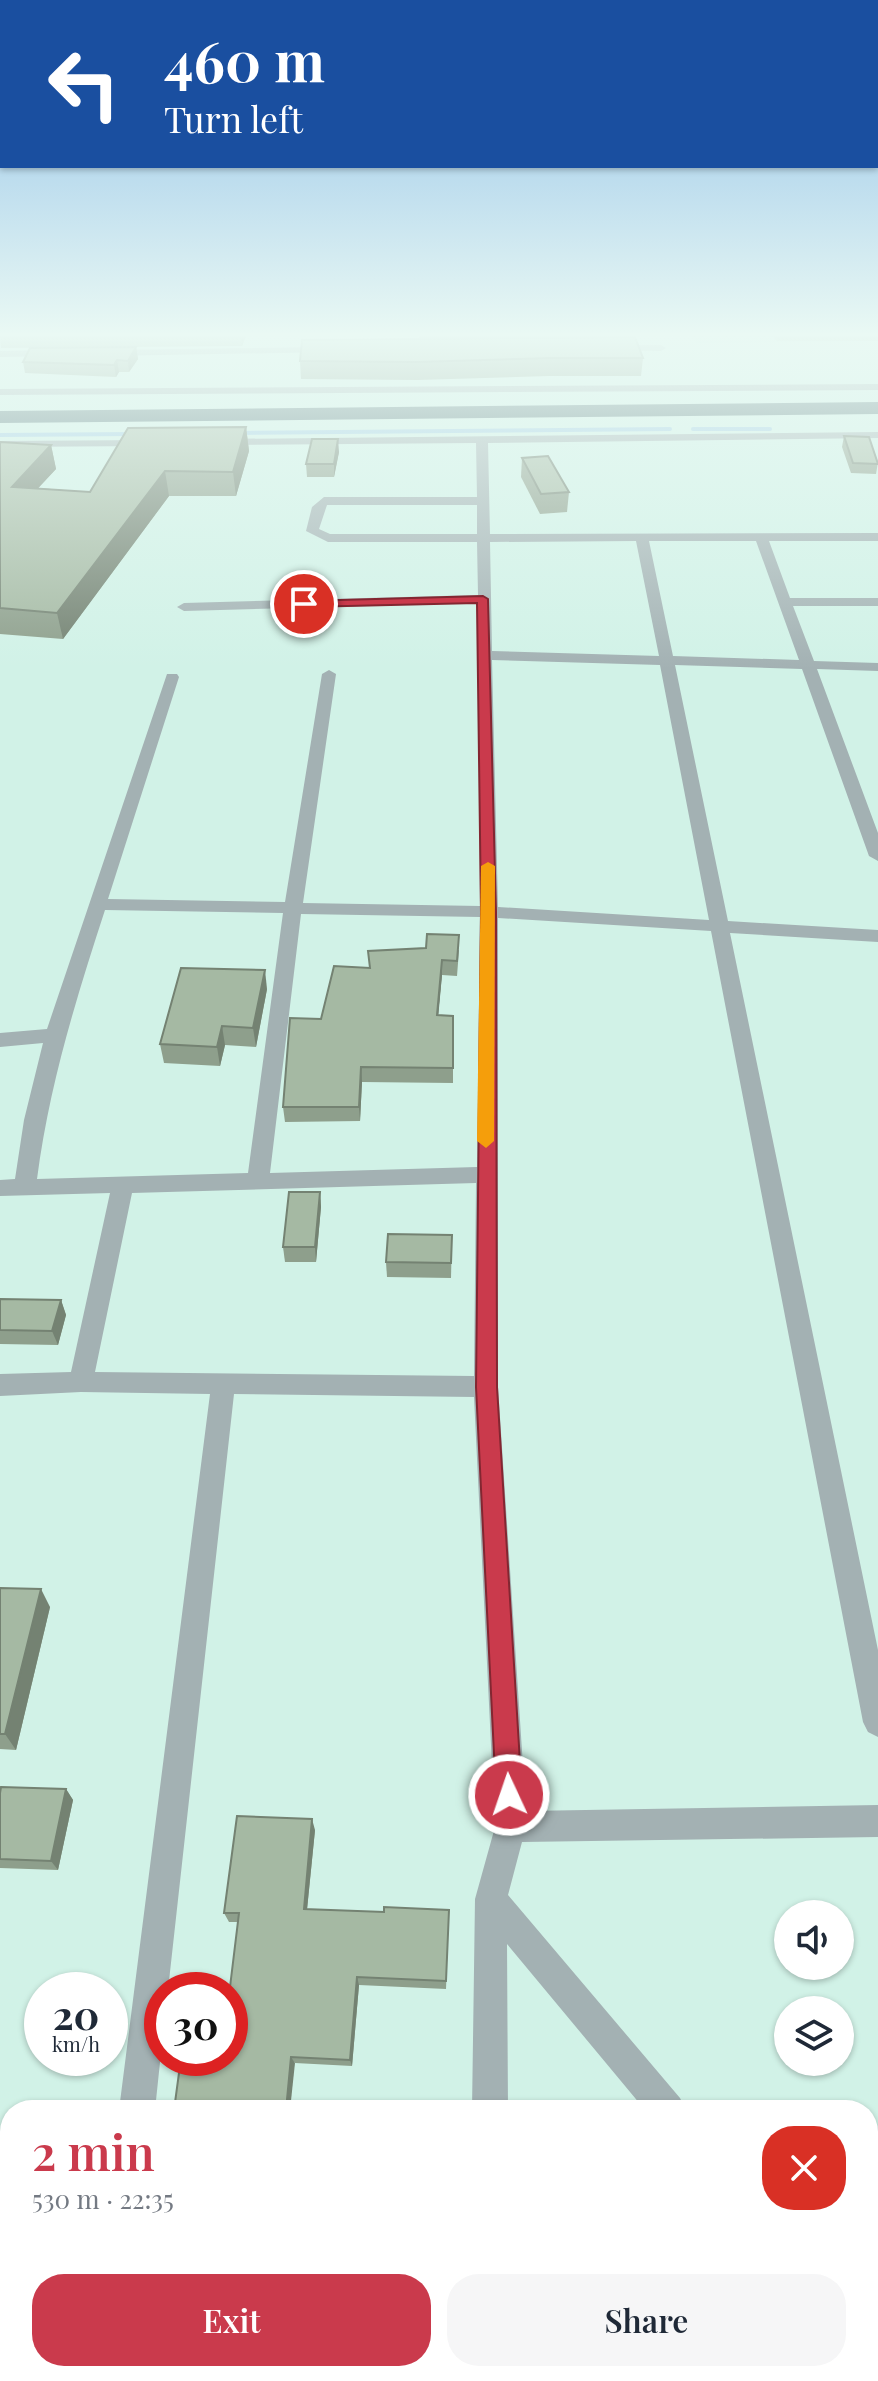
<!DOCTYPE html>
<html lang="en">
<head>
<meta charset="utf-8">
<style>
  body { margin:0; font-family:"Playfair Display",serif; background:#f6f6f7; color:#1f2937; height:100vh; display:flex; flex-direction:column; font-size:30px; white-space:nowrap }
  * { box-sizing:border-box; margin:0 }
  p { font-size:26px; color:#747a83 }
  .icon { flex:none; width:44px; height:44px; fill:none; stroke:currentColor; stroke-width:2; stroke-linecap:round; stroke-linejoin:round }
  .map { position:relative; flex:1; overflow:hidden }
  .sheet { position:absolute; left:0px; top:2100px; width:878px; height:282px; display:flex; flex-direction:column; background:#fff; border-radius:32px 32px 0 0; box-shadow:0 2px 6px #0004 }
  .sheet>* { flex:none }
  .top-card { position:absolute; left:0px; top:0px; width:878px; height:168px; box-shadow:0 2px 6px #0004; background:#1a4fa0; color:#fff; overflow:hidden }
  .buttons { position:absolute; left:774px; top:1900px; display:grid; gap:16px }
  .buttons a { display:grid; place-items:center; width:80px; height:80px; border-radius:50%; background:#fff; box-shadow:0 2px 6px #0004; font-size:40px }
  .speed { position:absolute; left:24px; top:1972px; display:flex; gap:16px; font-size:40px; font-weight:700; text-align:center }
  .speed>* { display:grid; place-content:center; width:104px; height:104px; border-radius:50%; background:#fff; box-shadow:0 2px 6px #0004; line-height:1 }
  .speed small { font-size:20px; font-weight:400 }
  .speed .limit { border:12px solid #d22; background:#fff; color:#111 }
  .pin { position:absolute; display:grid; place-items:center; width:68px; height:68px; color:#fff; margin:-34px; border:4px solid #fff; border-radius:50%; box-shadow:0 2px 8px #0007 }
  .me { position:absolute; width:88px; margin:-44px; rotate:357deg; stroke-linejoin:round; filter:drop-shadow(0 0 6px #0008) }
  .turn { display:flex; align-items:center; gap:28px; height:168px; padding:0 32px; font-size:36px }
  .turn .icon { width:104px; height:104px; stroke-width:2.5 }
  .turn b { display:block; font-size:56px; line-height:68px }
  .round { display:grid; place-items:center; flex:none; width:84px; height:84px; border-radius:32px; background:#f6f6f7 }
  .summary { display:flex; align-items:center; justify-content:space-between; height:136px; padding:0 32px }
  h1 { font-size:48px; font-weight:600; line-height:60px; color:#ca3a4c }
  .action { display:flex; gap:16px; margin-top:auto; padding:16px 32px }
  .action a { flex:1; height:92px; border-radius:32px; background:#ca3a4c; color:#fff; font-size:32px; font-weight:600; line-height:92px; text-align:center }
  .action a+a { background:#f6f6f7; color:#1f2937 }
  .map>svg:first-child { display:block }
  .built { fill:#bee7d9 }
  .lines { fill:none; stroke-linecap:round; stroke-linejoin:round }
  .stream { stroke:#9ecae5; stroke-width:4 }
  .street { fill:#a3b1b3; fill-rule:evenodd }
  .highway { fill:#517175; fill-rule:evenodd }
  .wall { fill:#8e9f8c }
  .shaded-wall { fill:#748272 }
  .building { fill:#a5b9a3; stroke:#748272; stroke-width:2 }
  .route { fill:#ca3a4c; stroke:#832631; stroke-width:2 }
  .slow { fill:#f59e0b }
</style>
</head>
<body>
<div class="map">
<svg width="878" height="2381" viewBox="0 0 878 2381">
  <rect width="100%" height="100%" fill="#d1f2e7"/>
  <path class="built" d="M692 336H878V341L696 343Z"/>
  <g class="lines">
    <g class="stream">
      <path d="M693 429H770"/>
      <path d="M238 433 670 429"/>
      <path d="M0 435 133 434"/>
    </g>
    <g class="street">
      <path d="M610 345H661L666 348 661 351 606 350Z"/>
      <path d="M328 347 333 350 332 352 106 356 101 353 106 350Z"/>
      <path d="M0 351 56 350 61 353 56 356 0 357Z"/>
      <path d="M878 384V390L0 395V389Z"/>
      <path d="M878 432V438L488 443 490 534 878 533V541H769L790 598H878V606H793L814 661 878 663V671L817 669 878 833V861L869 856 802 669 675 665 728 921 878 930V942L730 933 878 1650V1737L868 1732 863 1722 711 931 498 918V1387L526 1811 878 1805V1837L522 1842 508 1895 680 2098 686 2110H645L507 1944 508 2110H472L475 1899 495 1827 474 1397 234 1394 168 1990H162V2043L155 2110H119L210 1394 81 1392 0 1396V1374L71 1372 110 1193 0 1196V1180L15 1179 24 1120 43 1043 0 1047V1033L47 1029 167 674H177L179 677 108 899 285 902 322 674 329 670 336 674 303 903 480 906 478 603 184 611 177 607 184 603 478 595 477 542H328L306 531 312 507 324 497H477L476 443 219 445 213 442 219 439ZM327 505H477V534H330L319 529ZM636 541 659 656 492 651 490 542ZM649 541H756L799 660 673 656ZM492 660 660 665 709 920 498 907ZM105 910 283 913 248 1173 37 1179C49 1086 76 999 105 910ZM301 914 480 917 477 1167 270 1173ZM476 1183 474 1376 95 1372 132 1193Z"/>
      <path d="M0 441 149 440 155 443 149 446 0 447Z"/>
      <path d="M868 2330 878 2334V2380L862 2372H868Z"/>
      <path d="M76 2372H114V2381H74Z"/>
      <path d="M471 2372H509L510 2381H470Z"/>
    </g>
    <path class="highway" d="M878 402V414L0 423V411Z"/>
  </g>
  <g class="wall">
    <path d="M0 336H246L242 346 1 348Z"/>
    <path d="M419 336H610L609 337 643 358 641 376H549L417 380 301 379 300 361 419 339Z"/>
    <path d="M773 336H878V341H777Z"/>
    <path d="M136 347 138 359 129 372H119L116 377 25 373 23 362Z"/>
    <path d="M246 427 249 451 236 496H169L63 639 0 634V442L51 445 56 469 38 488 90 492Z"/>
    <path d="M844 436 878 462 876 474 851 473 842 447Z"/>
    <path d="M339 452 334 477H307L306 464Z"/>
    <path d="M522 458 569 492 567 512 540 514 521 477Z"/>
    <path d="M459 950 457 976 442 975 438 1015 453 1016V1083L362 1082 360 1121 285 1122 283 1107 321 1019 369 968Z"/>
    <path d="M267 989 256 1047 225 1045 220 1066 164 1063 160 1044Z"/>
    <path d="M320 1192 321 1207 316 1262H285L283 1247Z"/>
    <path d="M452 1235 451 1278 387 1277 386 1262Z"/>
    <path d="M0 1299 61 1300 66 1315 58 1345 0 1344Z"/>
    <path d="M0 1588 50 1607 16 1750 0 1749Z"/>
    <path d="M66 1789 73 1800 58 1870 0 1868V1793Z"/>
    <path d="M315 1830 307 1910 384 1912 449 1910 446 1989 359 1985 352 2066 295 2063 230 1987 238 1922H229L224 1913Z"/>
  </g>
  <g class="shaded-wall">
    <path d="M241 336H246L242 346Z"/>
    <path d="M136 347 138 359 129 372 128 361Z"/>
    <path d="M117 360 119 372 116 377 114 365Z"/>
    <path d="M246 427 249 451 236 496 233 472Z"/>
    <path d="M338 439 339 452 334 477V464Z"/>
    <path d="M51 445 56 469 17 511 12 487Z"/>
    <path d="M165 471 169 496 63 639 57 613Z"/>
    <path d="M442 960V975L437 1030V1015Z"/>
    <path d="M265 970 267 989 256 1047 253 1028Z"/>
    <path d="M222 1026 225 1045 220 1066 217 1047Z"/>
    <path d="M361 1067 362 1082 360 1121 359 1107Z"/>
    <path d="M320 1192 321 1207 316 1262 315 1247Z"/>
    <path d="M61 1300 66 1315 58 1345 52 1331Z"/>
    <path d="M41 1589 50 1607 16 1750 5 1734Z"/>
    <path d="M66 1789 73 1800 58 1870 51 1861Z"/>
    <path d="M312 1819 315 1830 306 1919 304 1909Z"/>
    <path d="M357 1977 359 1985 352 2066 350 2060Z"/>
    <path d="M291 2057 295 2063 290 2110H286Z"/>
  </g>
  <g class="building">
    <path d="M635 337 643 358H550L416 362 300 361 302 340Z"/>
    <path d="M136 347 128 361 117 360 114 365 23 362 30 348Z"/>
    <path d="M246 427 233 472 165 471 57 613 0 608V442L51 445 12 487 90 492 128 428Z"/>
    <path d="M844 436 869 437 878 464 853 463Z"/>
    <path d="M312 439H338L334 464H306Z"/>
    <path d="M548 456 569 492 541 494 522 458Z"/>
    <path d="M427 934 459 935 457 961 442 960 437 1015 453 1016V1068L361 1067 359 1107H283L290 1018 321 1019 334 966 370 968 368 951 426 948Z"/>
    <path d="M181 968 265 970 253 1028 222 1026 217 1047 160 1044Z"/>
    <path d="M289 1192H320L315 1247H283Z"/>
    <path d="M388 1234 452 1235 451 1263 386 1262Z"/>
    <path d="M0 1299 61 1300 52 1331 0 1330Z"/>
    <path d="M0 1588 41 1589 5 1734H0Z"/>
    <path d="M1 1787 66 1789 51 1861 0 1859V1793Z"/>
    <path d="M237 1816 312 1819 304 1909 384 1912V1907L449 1910 446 1981 357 1977 350 2060 291 2057 286 2110H174L181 2058H230V1990H174L175 1984 230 1987 239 1913H224Z"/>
  </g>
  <linearGradient id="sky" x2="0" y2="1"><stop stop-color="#8abde7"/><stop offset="0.5" stop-color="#eaf9f4"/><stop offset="1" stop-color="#eaf9f4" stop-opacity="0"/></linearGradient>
  <rect width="878" height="669" fill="url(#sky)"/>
  <path class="route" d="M483 596 488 599 496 912 497 1387 522 1795 518 1804 509 1808 500 1804 496 1795 476 1387 481 912 477 603 304 607 298 604 304 601Z"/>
  <path class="slow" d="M488 862 495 866 494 1141 486 1148 477 1141 481 866Z"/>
</svg>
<div class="buttons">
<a><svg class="icon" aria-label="sound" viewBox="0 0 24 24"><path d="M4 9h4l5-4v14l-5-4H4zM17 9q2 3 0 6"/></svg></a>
<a><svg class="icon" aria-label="layers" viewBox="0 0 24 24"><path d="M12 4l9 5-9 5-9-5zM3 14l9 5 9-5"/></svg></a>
</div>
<div class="speed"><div>20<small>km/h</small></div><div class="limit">30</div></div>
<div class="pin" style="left:304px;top:604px;background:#d93025"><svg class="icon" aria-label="arrive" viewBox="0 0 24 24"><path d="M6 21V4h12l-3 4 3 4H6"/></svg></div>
<svg class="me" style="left:509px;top:1795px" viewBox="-20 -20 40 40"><circle r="17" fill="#ca3a4c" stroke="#fff" stroke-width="3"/><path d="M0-11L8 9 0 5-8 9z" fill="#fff"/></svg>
<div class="top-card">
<div class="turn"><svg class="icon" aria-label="left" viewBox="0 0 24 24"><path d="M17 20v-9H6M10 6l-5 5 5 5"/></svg><div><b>460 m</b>Turn left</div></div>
</div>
<section class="sheet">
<div class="summary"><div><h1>2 min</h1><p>530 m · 22:35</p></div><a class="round" style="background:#d93025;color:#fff"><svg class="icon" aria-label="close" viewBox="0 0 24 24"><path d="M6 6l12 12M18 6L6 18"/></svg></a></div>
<div class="action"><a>Exit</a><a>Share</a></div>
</section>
</div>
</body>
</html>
